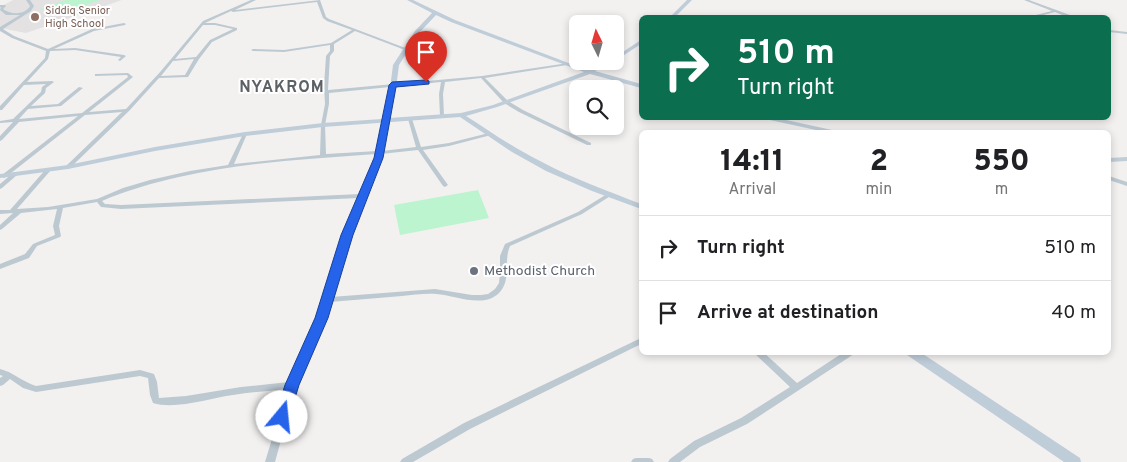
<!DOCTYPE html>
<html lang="en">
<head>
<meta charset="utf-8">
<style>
  body { margin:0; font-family:Overpass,sans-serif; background:#f2f2f2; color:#202124; height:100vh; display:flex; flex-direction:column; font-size:19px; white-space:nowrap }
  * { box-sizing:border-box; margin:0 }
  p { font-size:16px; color:#757577 }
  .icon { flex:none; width:28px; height:28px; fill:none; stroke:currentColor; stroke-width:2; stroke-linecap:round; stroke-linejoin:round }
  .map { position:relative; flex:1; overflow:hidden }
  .side { position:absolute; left:639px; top:130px; width:472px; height:225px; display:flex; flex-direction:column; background:#fff; border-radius:8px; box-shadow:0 2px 8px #0003 }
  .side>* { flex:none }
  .banner { position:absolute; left:639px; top:15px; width:472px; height:105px; border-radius:8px; box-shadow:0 2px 8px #0003; background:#0b6e4f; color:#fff; overflow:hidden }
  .needle { width:32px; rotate:355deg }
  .controls { position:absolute; left:569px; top:15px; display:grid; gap:10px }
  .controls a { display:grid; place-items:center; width:55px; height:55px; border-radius:8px; background:#fff; box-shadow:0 2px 8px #0003; font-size:25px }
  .pin { position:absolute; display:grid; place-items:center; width:42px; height:42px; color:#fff; margin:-51px -21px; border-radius:50% 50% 50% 0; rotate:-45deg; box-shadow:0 0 5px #0007 }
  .pin .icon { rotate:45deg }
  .me { position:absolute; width:55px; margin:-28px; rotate:17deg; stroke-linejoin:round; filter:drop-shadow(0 0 4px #0008) }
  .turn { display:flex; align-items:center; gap:18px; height:105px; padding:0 15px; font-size:22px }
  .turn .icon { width:65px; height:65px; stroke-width:2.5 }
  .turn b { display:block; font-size:35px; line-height:42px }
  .eta { display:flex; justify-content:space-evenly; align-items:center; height:85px; text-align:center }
  .eta b { font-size:30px; font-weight:800; line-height:35px }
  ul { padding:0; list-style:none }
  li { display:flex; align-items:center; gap:15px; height:65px; padding:0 15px; border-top:1px solid #e0e0e0 }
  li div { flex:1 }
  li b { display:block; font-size:19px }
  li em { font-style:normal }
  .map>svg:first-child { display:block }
  .education { fill:#e4e1e2 }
  .green { fill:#bbf4ce }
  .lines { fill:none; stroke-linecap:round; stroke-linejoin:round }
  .street { fill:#bdc9d1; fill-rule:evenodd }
  .secondary { fill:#bfcdd9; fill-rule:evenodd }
  .route { fill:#2563eb; stroke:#184099 }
  .education-dot { fill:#8d6e63; stroke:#fff; stroke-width:2 }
  .worship-dot { fill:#6b7280; stroke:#fff; stroke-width:2 }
  .labels { text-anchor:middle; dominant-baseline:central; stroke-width:4; stroke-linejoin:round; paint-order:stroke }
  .far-education-label { font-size:11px; fill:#785e54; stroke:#fff; text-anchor:start }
  .worship-label { font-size:14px; fill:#5b616d; stroke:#fff; text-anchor:start }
  .far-district-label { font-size:16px; font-weight:bold; letter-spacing:1px; fill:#5c6166; stroke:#fff }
</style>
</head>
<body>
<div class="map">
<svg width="1127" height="462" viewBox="0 0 1127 462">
  <rect width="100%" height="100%" fill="#f3f0f0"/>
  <path class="education" d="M13 0H122L26 33 0 28V7Z"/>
  <g class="green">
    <path d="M66 0H100L65 12 40 9Z"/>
    <path d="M478 190 489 218 400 235 394 205Z"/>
  </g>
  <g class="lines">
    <g class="street">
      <path d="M26 0H30L34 6 31 11 3 29 14 36 48 49 92 29 124 23 126 24 125 25 94 31 54 49 75 48 124 55 126 56 120 61 118 60 121 57 75 50 50 51 48 59 27 82 52 81 54 82 46 88 45 93 31 106 58 104 79 87 83 88 61 106 28 109 19 119 82 113 128 77 127 75 95 76V74H96L128 73 133 77 89 112 126 109 161 71 203 21 251 0H256L235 10 320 0 326 17 329 19 408 49 405 50 355 31 334 44V51L330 56 328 90 482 76 568 63 569 64 567 65 485 78 508 101 523 110 591 143V145H587L519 112 504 103 481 78 445 82 443 94 444 116 442 117 440 116 439 94 441 82 329 93V104L325 125 326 154 377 151 383 120 385 119 387 120 382 151 416 147 408 119 410 118 412 119 421 147 449 143 489 133 491 134V135L449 146 423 150 448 185 445 187 443 186 418 150 381 154 350 235 331 297 435 289 472 295H481L488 294 495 289 499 283 500 273V256L505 244 578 212 607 194 609 193 612 195 582 214 510 246C503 262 512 280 499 293 483 309 455 295 436 294 425 293 413 295 402 296 378 298 354 300 330 302L325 318 296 385 275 462H265L287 389C269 391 251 392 233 395 211 398 175 410 153 403L150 395 148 378 140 376 36 392 23 388 10 379 3 385 0 386V378L3 376 0 375V369C13 372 23 382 36 386L140 370 154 374 157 382 159 398 186 396 241 387 289 382 317 318 344 235 359 198 121 209 101 207 97 202 63 208 59 226 61 236 60 237 37 246 29 258 0 269V264L25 254 33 244 55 235 53 226 57 209 21 213 2 229 0 230V225L13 213 0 214V210H10L46 169H50L51 170 17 209 48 207 97 199 123 188 150 180 190 171 228 165 243 134 245 133 247 134 234 164 320 155 321 125 325 104 324 86 326 56 330 51V45L284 52 253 51 251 50 253 49 284 50 331 43 352 30 327 21 323 18 317 2 233 12 231 11 205 23H215L237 28V30L212 42 199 59 188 77 159 78 129 111 70 168 68 169 65 167 122 112 85 115 6 177 4 178 1 176 2 175 78 116 19 122 2 140 0 141V136L13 122 0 123V121L13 119 41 92 42 87 46 84 24 85 2 110H0V106L45 58 46 51 12 38 0 31V27L20 15H6L0 10 1 7H0V5H5L6 6 3 9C11 15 25 15 30 6ZM203 25H215L233 29 210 40 196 57 175 59ZM194 59 185 75 161 76 173 61ZM376 154 360 194 121 205 105 204 102 201C127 190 153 183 179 177 244 162 310 159 376 154Z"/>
      <path d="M1024 0H1029L1070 15 1071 18H1067V17L1055 12 1032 18H1024L1052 11Z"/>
      <path d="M1109 30 1127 32V34L1109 32Z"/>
      <path d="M15 172 18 174 17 175 2 188 0 189V184L13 173Z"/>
      <path d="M1109 176 1127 182V186L1109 180Z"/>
      <path d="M641 338V344L470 429 413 462H400L402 459 464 423Z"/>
      <path d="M753 352H763L797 383 844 352H855L854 354 747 424 700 447 680 462H668L670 459 694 441 741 418 790 387Z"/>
      <path d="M636 458H649L652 459 654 462H631L633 459Z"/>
    </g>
    <g class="secondary">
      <path d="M407 0H413L455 20 579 67 589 70 605 61H613L595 71 641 84V88L590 74 497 107 466 116C491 132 515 149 542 162 574 179 608 191 641 204V209L592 191 546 171 512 152 460 117 323 127 245 136 155 151 68 169 0 178V174L68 165 155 147 245 132 323 123 382 119 389 96 393 65 415 31 432 13ZM436 15 451 22 584 72 493 105 461 113 389 118 395 96 399 65 419 33Z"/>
      <path d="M687 0H692L674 18H669Z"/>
      <path d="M641 40V44L615 61V57Z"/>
      <path d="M767 118H777L832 130 835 132H825L770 120Z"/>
      <path d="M1127 157V161L1109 162V158Z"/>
      <path d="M906 352H920L1080 458 1081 462H1064L907 355Z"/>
    </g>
  </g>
  <path class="route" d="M426 80 429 81V84L396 87 383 158 353 235 328 318 299 385 288 421 282 423 277 421 275 417 285 385 315 318 341 235 374 158 389 85 392 82Z"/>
  <circle class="education-dot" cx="35" cy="17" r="5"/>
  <circle class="worship-dot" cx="474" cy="271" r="5"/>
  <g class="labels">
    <g class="far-education-label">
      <text x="45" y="11">Siddiq Senior<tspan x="45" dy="13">High School</tspan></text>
    </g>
    <g class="worship-label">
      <text x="484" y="271">Methodist Church</text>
    </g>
    <g class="far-district-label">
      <text x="282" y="88">NYAKROM</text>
    </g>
  </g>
</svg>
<div class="controls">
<a><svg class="needle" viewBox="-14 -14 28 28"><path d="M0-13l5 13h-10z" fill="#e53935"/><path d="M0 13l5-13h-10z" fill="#757577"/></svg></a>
<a><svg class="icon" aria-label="search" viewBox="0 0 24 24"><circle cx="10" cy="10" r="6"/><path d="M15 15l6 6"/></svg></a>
</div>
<div class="pin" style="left:426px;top:82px;background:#d93025"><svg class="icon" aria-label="arrive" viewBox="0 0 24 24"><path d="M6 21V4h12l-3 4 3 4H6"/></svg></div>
<svg class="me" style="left:282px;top:417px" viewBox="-20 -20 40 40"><circle r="19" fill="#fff"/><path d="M0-13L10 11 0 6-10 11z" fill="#2563eb"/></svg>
<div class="banner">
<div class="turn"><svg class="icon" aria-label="right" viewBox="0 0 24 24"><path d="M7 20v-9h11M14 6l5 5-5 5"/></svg><div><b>510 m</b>Turn right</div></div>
</div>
<section class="side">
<div class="eta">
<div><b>14:11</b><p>Arrival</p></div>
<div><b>2</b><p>min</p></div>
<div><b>550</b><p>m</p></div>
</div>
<ul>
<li><svg class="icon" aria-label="right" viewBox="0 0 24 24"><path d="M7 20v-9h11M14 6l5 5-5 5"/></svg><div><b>Turn right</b></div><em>510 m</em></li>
<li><svg class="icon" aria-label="arrive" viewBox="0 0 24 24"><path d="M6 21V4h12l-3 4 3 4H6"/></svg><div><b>Arrive at destination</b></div><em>40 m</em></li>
</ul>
</section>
</div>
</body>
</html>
